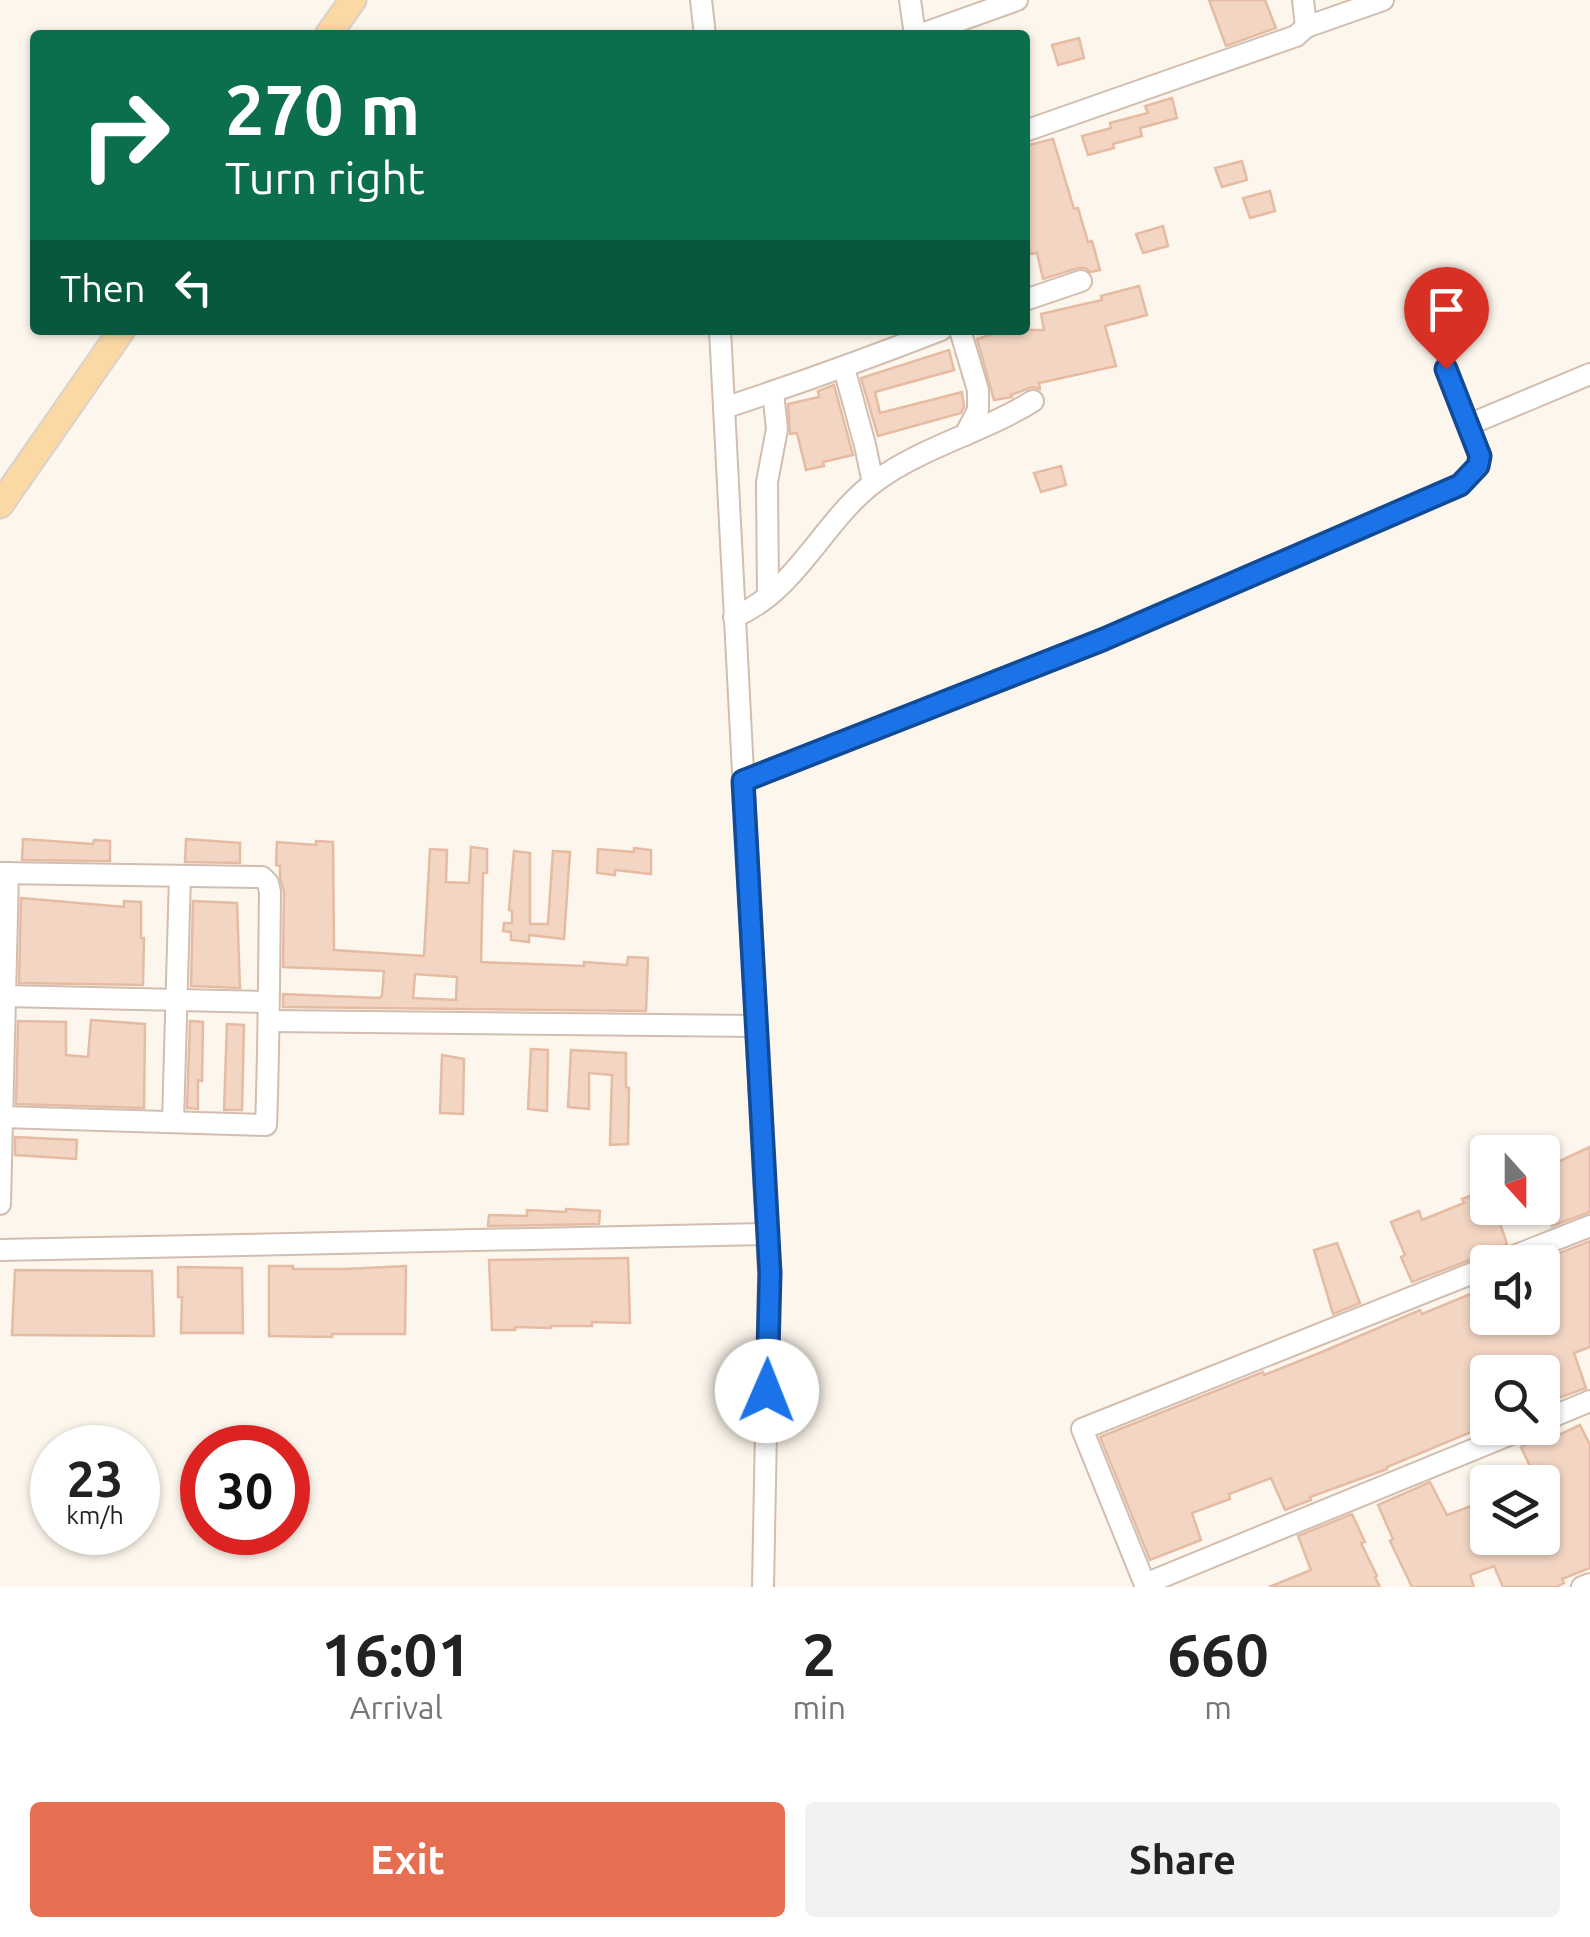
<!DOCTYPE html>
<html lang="en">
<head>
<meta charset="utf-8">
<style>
  body { margin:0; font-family:Ubuntu,sans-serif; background:#f2f2f2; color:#222; height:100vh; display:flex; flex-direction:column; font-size:38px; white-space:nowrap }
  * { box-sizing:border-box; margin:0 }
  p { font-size:32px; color:#767676 }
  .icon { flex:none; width:55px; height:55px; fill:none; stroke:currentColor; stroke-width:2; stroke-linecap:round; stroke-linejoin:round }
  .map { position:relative; height:1587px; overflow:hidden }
  .details { display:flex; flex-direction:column; background:#fff; flex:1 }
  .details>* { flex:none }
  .banner { position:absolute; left:30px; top:30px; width:1000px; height:305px; border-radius:10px; box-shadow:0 2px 8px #0004; background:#0b6e4f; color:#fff; overflow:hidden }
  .needle { width:65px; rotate:159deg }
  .buttons { position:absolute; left:1470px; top:1135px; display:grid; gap:20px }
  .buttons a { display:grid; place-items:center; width:90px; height:90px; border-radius:10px; background:#fff; box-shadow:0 2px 8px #0004; font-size:50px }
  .speed { position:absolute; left:30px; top:1425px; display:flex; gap:20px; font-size:50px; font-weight:700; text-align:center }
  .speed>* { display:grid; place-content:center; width:130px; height:130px; border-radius:50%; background:#fff; box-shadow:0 2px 8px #0004; line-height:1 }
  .speed small { font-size:25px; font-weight:400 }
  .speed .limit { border:15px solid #d22; background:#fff; color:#111 }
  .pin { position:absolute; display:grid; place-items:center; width:85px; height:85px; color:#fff; margin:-102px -42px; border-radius:50% 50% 50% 0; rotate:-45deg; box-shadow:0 0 10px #0007 }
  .pin .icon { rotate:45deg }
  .me { position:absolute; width:110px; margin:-55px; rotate:1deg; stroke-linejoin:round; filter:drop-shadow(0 0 8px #0008) }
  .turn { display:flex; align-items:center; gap:35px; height:210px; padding:0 30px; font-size:45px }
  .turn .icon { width:130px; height:130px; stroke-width:2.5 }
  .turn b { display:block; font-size:70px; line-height:85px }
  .then { display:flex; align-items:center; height:95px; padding:0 30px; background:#0003; gap:20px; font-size:38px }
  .eta { display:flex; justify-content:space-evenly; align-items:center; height:170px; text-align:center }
  .eta b { font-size:60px; font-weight:600; line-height:70px }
  .button { display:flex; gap:20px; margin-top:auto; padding:20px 30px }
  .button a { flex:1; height:115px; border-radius:10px; background:#e76f51; color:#fff; font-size:40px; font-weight:600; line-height:115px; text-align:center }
  .button a+a { background:#f2f2f2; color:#222 }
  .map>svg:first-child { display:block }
  .building { fill:#f3d5c3; stroke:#e6bba3; stroke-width:2.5; fill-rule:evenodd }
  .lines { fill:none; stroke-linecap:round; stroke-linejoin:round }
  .minor-casing { stroke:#d1beb0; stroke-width:24 }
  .major-casing { stroke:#dad1cd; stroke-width:29 }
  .minor { stroke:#fff; stroke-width:20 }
  .major { stroke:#fbd9a5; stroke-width:25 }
  .route-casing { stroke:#114b97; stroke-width:25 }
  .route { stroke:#1a73e8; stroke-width:18 }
</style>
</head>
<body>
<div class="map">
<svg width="1590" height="1587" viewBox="0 0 1590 1587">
  <rect width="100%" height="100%" fill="#fdf6ec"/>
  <g class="building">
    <path d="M1209 0H1265L1276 28 1226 46Z"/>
    <path d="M1079 38 1084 58 1058 65 1052 45Z"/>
    <path d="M1172 98 1177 118 1140 128 1142 136 1113 144 1114 148 1088 155 1082 136 1111 128 1110 123 1148 113 1145 106Z"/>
    <path d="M1053 139 1074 209 1078 208 1088 242 1092 241 1100 270 1091 272 1085 268H1078L1043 279 1037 253 1030 254 1025 232V146Z"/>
    <path d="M1242 161 1247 180 1222 187 1215 168Z"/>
    <path d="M1270 191 1275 211 1250 218 1243 198Z"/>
    <path d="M1163 226 1168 246 1143 253 1136 234Z"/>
    <path d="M1139 286 1147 315 1105 326 1116 366 1039 383 1040 389 1032 387 1011 395 1012 397 994 400 977 339 1005 330H1044L1041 314 1102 300 1101 296Z"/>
    <path d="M949 350 954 370 875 392 880 413 962 392 964 407 961 413 878 436 861 378Z"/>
    <path d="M834 385 853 455 823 462 824 466 806 470 797 433 790 434 788 404 819 397 818 391Z"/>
    <path d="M1061 466 1066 485 1041 492 1034 473Z"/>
    <path d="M23 839 93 844 94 840 110 841V861L22 860Z"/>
    <path d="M186 839 240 843V863L185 862Z"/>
    <path d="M316 841 333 842 334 950 424 956 430 849 447 850 446 882 469 883 471 847 487 849V873H483L481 962 584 966V962L627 965 628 957 648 958 646 1011 283 1007V994L380 998 382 995 384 971 283 967 284 892 280 877V866L276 865 277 842 316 845ZM415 974 457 977 456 1000 413 998Z"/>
    <path d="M634 848 651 850V874L615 870V875L597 873 598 849 634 852Z"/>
    <path d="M514 851 530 853V924H548L553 851 570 852 564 939 529 935V942L511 940V932L503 931 504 923H512V911L509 910Z"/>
    <path d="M21 898 124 907V901L141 902V938H144L143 985 19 983Z"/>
    <path d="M193 901 237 903 240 988 191 986Z"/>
    <path d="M91 1020 145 1024 144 1108 16 1104 18 1021 66 1022V1055L88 1057Z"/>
    <path d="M190 1021 203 1022 202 1081 198 1080V1109L187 1108Z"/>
    <path d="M227 1024 244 1025 242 1110H224Z"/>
    <path d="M531 1049 548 1050 547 1111 528 1109Z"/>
    <path d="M571 1050 626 1053V1087L629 1088 628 1144 610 1145 612 1075 589 1073V1109L568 1107Z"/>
    <path d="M442 1055 464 1059 463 1114 440 1113Z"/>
    <path d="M15 1137 77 1140 76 1159 15 1155Z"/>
    <path d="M1590 1147V1212L1552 1226 1542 1203V1169Z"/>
    <path d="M1488 1189V1208H1495L1507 1244 1488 1253 1412 1282 1401 1257 1405 1255 1391 1222 1419 1211 1422 1220 1464 1203 1462 1199Z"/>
    <path d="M566 1209 600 1211 599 1224 488 1226 489 1215 527 1216V1210L566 1212Z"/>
    <path d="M1590 1241V1347L1574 1353 1586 1388 1542 1404V1372H1488V1425L1387 1467V1469L1310 1497 1311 1500 1285 1510 1271 1478 1229 1494 1230 1499 1192 1513 1201 1540 1150 1560 1100 1437 1263 1372 1264 1375 1317 1354 1420 1310 1422 1314 1473 1293 1471 1288 1488 1282V1318H1542V1260Z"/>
    <path d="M1337 1243 1360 1303 1333 1314 1314 1250Z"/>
    <path d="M628 1258 630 1323 592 1322V1326H551V1328L515 1327V1330H492L489 1260Z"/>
    <path d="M269 1266H293V1269H345L406 1266 405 1334H332V1337L269 1336Z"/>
    <path d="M178 1267 242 1268 243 1333H181L182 1297H178Z"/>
    <path d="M15 1270 152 1271 154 1336 12 1335Z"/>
    <path d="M1580 1425 1590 1445V1568L1562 1579 1564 1583 1556 1587H1503L1494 1566 1470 1575 1474 1587H1412L1390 1541 1393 1539 1378 1505 1430 1482 1447 1515 1479 1503 1488 1521V1538H1557L1542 1504V1482H1537L1521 1447 1542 1437 1544 1442Z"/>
    <path d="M1352 1514 1365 1542 1361 1543 1377 1576 1375 1577 1380 1587H1269L1311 1570 1298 1536Z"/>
  </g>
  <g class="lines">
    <defs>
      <g id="minor">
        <path d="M701 0 705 35"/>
        <path d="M910 0 915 35"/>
        <path d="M1306 27 1383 0"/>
        <path d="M919 35 1017 0"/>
        <path d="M1025 131 1296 36 1306 27 1303 0"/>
        <path d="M1025 300 1081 281"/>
        <path d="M720 330 769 1273 763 1587"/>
        <path d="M960 330 978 390V410L965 435"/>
        <path d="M844 368 865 445 873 483"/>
        <path d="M724 408C797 384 869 358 941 330"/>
        <path d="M1468 425 1590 374"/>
        <path d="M768 595 767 482 777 429 773 392"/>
        <path d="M734 617C797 591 823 520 876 481 924 446 984 432 1033 401"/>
        <path d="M743 781 1102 640 1460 485 1478 466 1480 456 1446 369"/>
        <path d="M0 873 262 877 268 883 270 892C269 970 269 1047 266 1125L2 1117"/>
        <path d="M5 996 268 1002"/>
        <path d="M270 1021 756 1026"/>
        <path d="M173 1122 180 876"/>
        <path d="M0 1204 8 873"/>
        <path d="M0 1250 767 1234"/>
        <path d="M1499 1262 1590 1226"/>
        <path d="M1542 1421 1590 1401"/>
        <path d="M1145 1584 1526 1428"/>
        <path d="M1146 1587 1082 1429 1488 1267"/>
        <path d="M1582 1587 1590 1584"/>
      </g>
      <g id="major">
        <path d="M328 35 353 0"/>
        <path d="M0 505 122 330"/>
      </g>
    </defs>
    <use href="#minor" class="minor-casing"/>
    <use href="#major" class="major-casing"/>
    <use href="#minor" class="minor"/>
    <use href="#major" class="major"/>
  </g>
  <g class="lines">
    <defs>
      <path id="route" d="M767 1391 770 1273 743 781 1102 640 1460 485 1478 466 1480 456 1446 369"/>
    </defs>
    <use href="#route" class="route-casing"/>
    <use href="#route" class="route"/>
  </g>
</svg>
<div class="buttons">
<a><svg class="needle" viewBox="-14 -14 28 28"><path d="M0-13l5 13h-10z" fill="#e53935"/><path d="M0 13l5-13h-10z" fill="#767676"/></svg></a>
<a><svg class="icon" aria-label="sound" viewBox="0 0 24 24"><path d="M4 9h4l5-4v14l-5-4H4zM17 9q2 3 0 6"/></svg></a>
<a><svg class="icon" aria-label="search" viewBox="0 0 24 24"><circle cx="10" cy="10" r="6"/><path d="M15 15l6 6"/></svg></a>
<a><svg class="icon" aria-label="layers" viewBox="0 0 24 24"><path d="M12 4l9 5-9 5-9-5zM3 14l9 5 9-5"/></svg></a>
</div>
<div class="speed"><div>23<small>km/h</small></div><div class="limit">30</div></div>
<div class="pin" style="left:1446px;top:369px;background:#d93025"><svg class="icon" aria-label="arrive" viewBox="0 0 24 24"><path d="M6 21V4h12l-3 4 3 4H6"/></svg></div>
<svg class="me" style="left:767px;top:1391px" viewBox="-20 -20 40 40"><circle r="19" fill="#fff"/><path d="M0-13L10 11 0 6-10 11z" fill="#1a73e8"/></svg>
<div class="banner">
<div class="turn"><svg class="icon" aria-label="right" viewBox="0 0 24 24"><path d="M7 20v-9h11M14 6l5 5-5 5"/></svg><div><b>270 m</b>Turn right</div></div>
<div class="then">Then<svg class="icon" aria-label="left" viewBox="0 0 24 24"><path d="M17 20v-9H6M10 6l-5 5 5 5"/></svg></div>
</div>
</div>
<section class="details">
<div class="eta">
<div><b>16:01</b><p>Arrival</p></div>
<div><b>2</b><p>min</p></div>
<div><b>660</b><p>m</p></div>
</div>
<div class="button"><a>Exit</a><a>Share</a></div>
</section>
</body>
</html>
